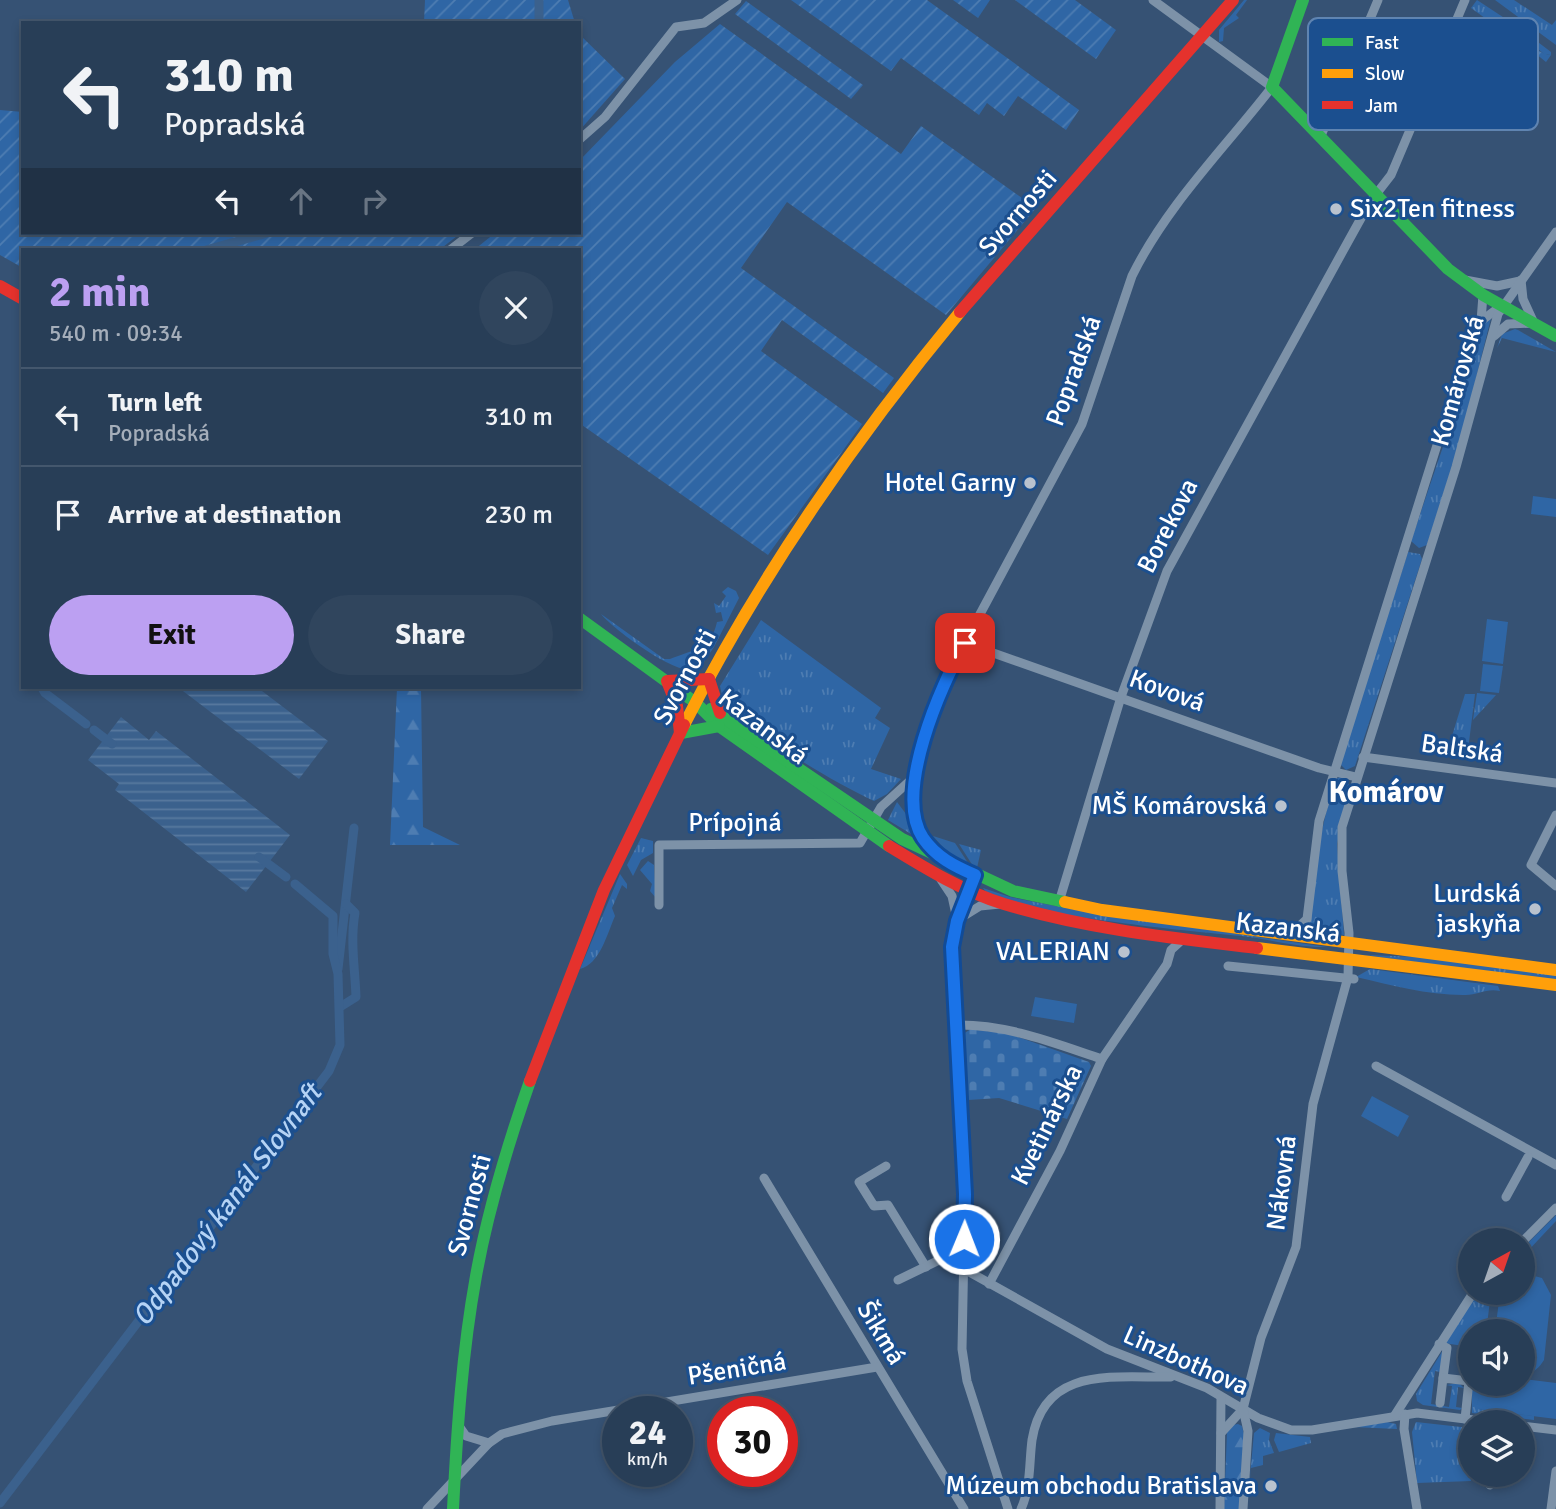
<!DOCTYPE html>
<html lang="en">
<head>
<meta charset="utf-8">
<style>
  body { margin:0; font-family:Signika,sans-serif; background:#30455d; color:#f1f3f6; height:100vh; display:flex; flex-direction:column; font-size:26px; white-space:nowrap }
  * { box-sizing:border-box; margin:0 }
  p { font-size:23px; color:#a5aeba }
  .icon { flex:none; width:38px; height:38px; fill:none; stroke:currentColor; stroke-width:2; stroke-linecap:round; stroke-linejoin:round }
  .map { position:relative; flex:1; overflow:hidden }
  .sheet { position:absolute; left:21px; top:248px; width:560px; height:441px; display:flex; flex-direction:column; background:#283e57; border-radius:0px; box-shadow:0 4px 10px #0003,0 0 0 2px #44576d }
  .sheet>* { flex:none }
  .banner { position:absolute; left:21px; top:21px; width:560px; height:214px; border-radius:0px; box-shadow:0 4px 10px #0003,0 0 0 2px #44576d; background:#283e57; color:#f1f3f6; overflow:hidden }
  .needle { width:46px; rotate:40deg }
  .buttons { position:absolute; left:1458px; top:1228px; display:grid; gap:14px }
  .buttons a { display:grid; place-items:center; width:77px; height:77px; border-radius:50%; background:#283e57; box-shadow:0 4px 10px #0003,0 0 0 2px #44576d; font-size:35px }
  .speed { position:absolute; left:602px; top:1396px; display:flex; gap:14px; font-size:35px; font-weight:700; text-align:center }
  .speed>* { display:grid; place-content:center; width:91px; height:91px; border-radius:50%; background:#283e57; box-shadow:0 4px 10px #0003,0 0 0 2px #44576d; line-height:1 }
  .speed small { font-size:18px; font-weight:400 }
  .speed .limit { border:10px solid #d22; background:#fff; color:#111 }
  .pin { position:absolute; display:grid; place-items:center; width:60px; height:60px; color:#fff; margin:-30px; border-radius:14px; box-shadow:0 4px 10px #0006 }
  .me { position:absolute; width:77px; margin:-38px; rotate:1deg; stroke-linejoin:round; filter:drop-shadow(0 0 5px #0008) }
  .turn { display:flex; align-items:center; gap:24px; height:147px; padding:0 28px; font-size:32px }
  .turn .icon { width:91px; height:91px; stroke-width:2.5 }
  .turn b { display:block; font-size:49px; line-height:60px }
  .lanes { display:flex; align-items:center; height:66px; padding:0 28px; background:#0003; justify-content:center; gap:35px; direction:ltr }
  .lanes .off { opacity:.35 }
  .round { display:grid; place-items:center; flex:none; width:74px; height:74px; border-radius:37px; background:#30455d }
  .overview { display:flex; align-items:center; justify-content:space-between; height:119px; padding:0 28px }
  h1 { font-size:42px; font-weight:700; line-height:52px; color:#bca0f2 }
  .button { display:flex; gap:14px; margin-top:auto; padding:14px 28px }
  .button a { flex:1; height:80px; border-radius:42px; background:#bca0f2; color:#111; font-size:28px; font-weight:700; line-height:80px; text-align:center }
  .button a+a { background:#30455d; color:#f1f3f6 }
  ul { padding:0; list-style:none }
  li { display:flex; align-items:center; gap:21px; height:98px; padding:0 28px; border-top:2px solid #44576d }
  li div { flex:1 }
  li b { display:block; font-size:26px }
  li em { font-style:normal }
  .map>svg:first-child { display:block }
  .grass { fill:url(#grass-tufts) }
  .forest { fill:url(#forest-firs) }
  .cemetery { fill:url(#cemetery-stones) }
  .park { fill:#2f66a5 }
  .garden { fill:url(#garden-furrows) }
  .water { fill:url(#water-rules) }
  .lines { fill:none; stroke-linecap:round; stroke-linejoin:round }
  .canal { stroke:#3b618d; stroke-width:9 }
  .street { stroke:#7d92a8; stroke-width:9 }
  .fast { stroke:#30b455; stroke-width:12 }
  .slow { stroke:#ff9f0a; stroke-width:12 }
  .jam { stroke:#e5322d; stroke-width:12 }
  .route-casing { stroke:#114b97; stroke-width:18 }
  .route { stroke:#1a73e8; stroke-width:12 }
  .poi-dot { fill:#b9c2ce; stroke:#1b4f8f; stroke-width:2.5 }
  .labels { text-anchor:middle; dominant-baseline:central; stroke-width:6; stroke-linejoin:round; paint-order:stroke }
  .poi-label { font-size:26px; fill:#fff; stroke:#1b4f8f; text-anchor:end }
  .street-label { font-size:26px; fill:#fff; stroke:#1b4f8f }
  .water-label { font-size:28px; font-style:italic; fill:#b5d3f5; stroke:#1b4f8f }
  .quarter-label { font-size:30px; font-weight:bold; fill:#fff; stroke:#1b4f8f }
  .key { fill:#1b4f8f; stroke:#5f84b1; stroke-width:2 }
  .key-label { font-size:19px; fill:#fff }
</style>
</head>
<body>
<div class="map">
<svg width="1556" height="1509" viewBox="0 0 1556 1509">
  <defs>
    <pattern id="grass-tufts" width="24" height="20" patternUnits="userSpaceOnUse" patternTransform="scale(1.75)"><rect width="24" height="20" fill="#2f66a5"/><path d="M3 7l-1-3M5 7V3M7 7l1-3M15 17l-1-3M17 17v-4M19 17l1-3" fill="none" stroke="#4e7db2"/></pattern>
    <pattern id="forest-firs" width="22" height="20" patternUnits="userSpaceOnUse" patternTransform="scale(1.75)"><rect width="22" height="20" fill="#2f66a5"/><path d="M5 1l3.5 6h-7zM16 11l3.5 6h-7z" fill="#4e7db2"/></pattern>
    <pattern id="cemetery-stones" width="16" height="16" patternUnits="userSpaceOnUse" patternTransform="scale(1.75)"><rect width="16" height="16" fill="#2f66a5"/><path d="M2 7V4a2 2 0 0 1 4 0v3zM10 15v-3a2 2 0 0 1 4 0v3z" fill="#4e7db2"/></pattern>
    <pattern id="garden-furrows" width="10" height="10" patternUnits="userSpaceOnUse" patternTransform="scale(1.75)"><rect width="10" height="10" fill="#2f66a5"/><path d="M-1 1l2-2M0 10L10 0M9 11l2-2" fill="none" stroke="#4e7db2"/></pattern>
    <pattern id="water-rules" width="6" height="5" patternUnits="userSpaceOnUse" patternTransform="scale(1.75)"><rect width="6" height="5" fill="#3b618d"/><path d="M0 2.5h6" fill="none" stroke="#58799e"/></pattern>
  </defs>
  <rect width="100%" height="100%" fill="#365274"/>
  <g class="grass">
    <path d="M1244 0H1247L1236 15 1239 18 1224 28 1223 41 1219 42V30Z"/>
    <path d="M1477 0 1515 25 1510 36 1471 8Z"/>
    <path d="M1495 0H1514L1552 25 1556 20V45Z"/>
    <path d="M1522 30 1551 52V55L1544 54 1526 39 1515 37Z"/>
    <path d="M1491 318 1461 438 1427 545 1419 548 1411 541 1486 320Z"/>
    <path d="M1515 329 1518 330 1556 352 1502 338 1497 348 1502 334Z"/>
    <path d="M1408 552 1420 554 1422 559 1355 766 1346 770 1340 764Z"/>
    <path d="M728 587 736 591 739 598 714 647 695 675 693 670C673 673 614 630 601 614L664 659H670C695 649 711 649 717 622L723 621 721 612 716 613 714 603 719 606 726 596 722 592Z"/>
    <path d="M761 620 881 708 875 718 890 728 871 769 901 779 887 794 874 801C829 780 759 737 724 704L720 686Z"/>
    <path d="M1477 693 1496 695 1473 720Z"/>
    <path d="M1465 694H1475L1467 758 1446 755Z"/>
    <path d="M1340 777 1346 779 1349 785 1337 844 1344 935 1305 930 1310 919C1315 871 1320 825 1336 779Z"/>
    <path d="M897 802 909 818 916 837 888 820Z"/>
    <path d="M933 836 955 843 968 863 949 854Z"/>
    <path d="M641 838 653 841V853L641 860 633 876 627 865Z"/>
    <path d="M959 844 981 850 977 868 973 866Z"/>
    <path d="M648 861 654 865 656 898 650 891 652 884 640 870Z"/>
    <path d="M620 874 627 884V889L622 885 612 908 615 916C607 934 600 964 580 969Z"/>
    <path d="M983 888 1010 897 1086 912 1327 947C1300 948 1269 939 1242 936 1202 932 997 914 983 888Z"/>
    <path d="M1365 955 1420 957 1556 974V981Z"/>
    <path d="M1370 969 1498 986 1500 991C1485 988 1477 996 1463 995 1427 995 1391 985 1356 977Z"/>
    <path d="M1556 1215V1221L1523 1256V1248Z"/>
    <path d="M1478 1293H1491L1486 1332H1470V1347L1444 1343Z"/>
    <path d="M1443 1350 1440 1372 1435 1371 1431 1404 1449 1407 1452 1386 1446 1385 1459 1383 1464 1388 1458 1387 1456 1407 1462 1408 1460 1410 1423 1405 1417 1401 1416 1394Z"/>
    <path d="M1472 1384H1480L1478 1409 1534 1416V1420L1472 1413Z"/>
    <path d="M1416 1422 1470 1428V1441L1466 1442 1471 1481 1417 1483 1412 1432Z"/>
    <path d="M1260 1428 1270 1433 1269 1440 1274 1453 1263 1456V1465L1251 1468 1249 1487 1254 1433Z"/>
    <path d="M1276 1433 1310 1437 1311 1443 1279 1452 1274 1440Z"/>
  </g>
  <g class="forest">
    <path d="M397 688H421L423 827 460 845H390Z"/>
    <path d="M1238 1424 1242 1426 1244 1434 1240 1509H1224L1227 1432 1233 1425Z"/>
  </g>
  <path class="cemetery" d="M971 1029 1010 1034 1089 1062 1091 1066 1067 1119 999 1098 968 1100 963 1034Z"/>
  <g class="park">
    <path d="M1533 496 1556 499V517L1531 514Z"/>
    <path d="M1487 619 1508 622 1503 664 1482 661Z"/>
    <path d="M1483 664 1503 666 1499 693 1480 691Z"/>
    <path d="M1035 997 1077 1004 1074 1023 1031 1016Z"/>
    <path d="M1372 1096 1409 1116 1398 1137 1361 1116Z"/>
    <path d="M1523 1273 1542 1278 1551 1295 1544 1360C1539 1368 1533 1374 1523 1375L1522 1332H1495L1500 1293H1522Z"/>
    <path d="M1523 1379 1556 1383V1419L1477 1409 1480 1384H1522Z"/>
  </g>
  <g class="garden">
    <path d="M425 0H568L575 23H424Z"/>
    <path d="M791 0H927L1079 110 1066 130 1018 96 1004 116 987 103 979 115 901 58 891 71Z"/>
    <path d="M953 0H990L978 18Z"/>
    <path d="M1015 0H1075L1116 30 1096 59Z"/>
    <path d="M746 1 863 85 851 99 735 14Z"/>
    <path d="M720 24 901 154 921 126 1036 208 946 315 787 202 741 268 894 378 883 393 782 320 761 351 862 424 768 555 579 423V250H474L495 233H579V161L675 62Z"/>
    <path d="M579 34 625 79 579 131Z"/>
    <path d="M1515 37C1530 41 1539 55 1551 55L1546 62Z"/>
    <path d="M0 110 23 112V233H461L439 250H23V268L0 255Z"/>
    <path d="M1387 1422 1396 1424 1397 1429 1353 1427Z"/>
  </g>
  <g class="water">
    <path d="M179 688H258L328 741 299 779Z"/>
    <path d="M121 717 149 740 156 731 290 835 246 892 115 790 119 784 88 760Z"/>
  </g>
  <g class="lines">
    <g class="canal">
      <path d="M539 23V0"/>
      <path d="M206 250 267 233"/>
      <path d="M42 688 45 693 86 724"/>
      <path d="M94 730 112 744"/>
      <path d="M259 857 286 877"/>
      <path d="M338 969 354 828"/>
      <path d="M340 1007 356 997C355 968 350 941 355 913L346 904"/>
      <path d="M0 1503 329 1071 340 1045 338 974 333 954V916L295 884"/>
    </g>
    <g class="street">
      <path d="M1320 138 1378 0"/>
      <path d="M579 140 605 117 676 27 704 23 737 0"/>
      <path d="M450 250 472 233"/>
      <path d="M1465 280 1497 286 1520 281"/>
      <path d="M1481 321 1483 295"/>
      <path d="M1494 336 1508 324 1534 323 1523 299 1521 280"/>
      <path d="M965 643 1319 768 1356 777"/>
      <path d="M1363 757 1556 783"/>
      <path d="M1556 815 1531 865 1556 886"/>
      <path d="M936 852 922 837 913 800 915 776 937 702 957 657 1082 424 1132 276C1167 205 1224 149 1272 87L1153 0"/>
      <path d="M975 875 957 921 952 947 965 1194 962 1349 967 1381 1008 1509"/>
      <path d="M940 878 952 896 957 919"/>
      <path d="M1059 902 1121 697 1167 571 1339 258 1370 202 1391 175 1465 0"/>
      <path d="M659 905V845L860 843 881 807 914 777"/>
      <path d="M959 919 980 906 1000 904"/>
      <path d="M1290 935 1307 919 1319 821 1443 426 1481 321 1501 306"/>
      <path d="M1228 966 1354 979"/>
      <path d="M956 1025C1007 1024 1054 1043 1102 1059"/>
      <path d="M1376 1066 1556 1165"/>
      <path d="M886 1166 859 1182 874 1206 888 1205 926 1267"/>
      <path d="M764 1178 964 1509"/>
      <path d="M1506 1197 1528 1157"/>
      <path d="M1522 1242 1556 1208"/>
      <path d="M964 1269 1107 1349 1207 1388 1258 1418 1291 1430H1312L1417 1413 1498 1423"/>
      <path d="M898 1280 964 1248"/>
      <path d="M989 1284 1060 1151 1102 1059 1167 964 1171 950 1183 939"/>
      <path d="M1439 1344 1447 1348 1443 1378"/>
      <path d="M1440 1403 1443 1378 1469 1381 1465 1419"/>
      <path d="M1405 1414 1404 1429 1417 1509"/>
      <path d="M1395 1415 1473 1293"/>
      <path d="M459 1426 466 1436 489 1443"/>
      <path d="M1522 1426 1556 1430"/>
      <path d="M1221 1433 1243 1409"/>
      <path d="M1489 1475 1490 1485"/>
      <path d="M427 1509 489 1443 502 1434 552 1421 877 1367"/>
      <path d="M1021 1509C1031 1487 1029 1463 1032 1440 1044 1365 1115 1378 1171 1377"/>
      <path d="M1220 1509 1221 1397"/>
      <path d="M1243 1509 1248 1431 1243 1409 1261 1338 1296 1247 1313 1104 1348 977 1349 933 1342 871V827L1456 467 1498 314 1556 232"/>
      <path d="M1551 1509 1556 1471"/>
    </g>
    <g class="fast">
      <path d="M1303 0 1272 87 1448 269 1483 295 1556 336"/>
      <path d="M579 618 696 703 719 726 889 846"/>
      <path d="M711 709 902 839 1013 891 1065 902"/>
      <path d="M681 733 719 726"/>
      <path d="M453 1509C457 1431 462 1353 476 1276 488 1209 508 1144 530 1081"/>
    </g>
    <g class="slow">
      <path d="M684 725C759 578 855 439 960 312"/>
      <path d="M1065 902 1102 910 1556 970"/>
      <path d="M1257 948 1556 985"/>
    </g>
    <g class="jam">
      <path d="M0 286 23 299"/>
      <path d="M960 312 1233 0"/>
      <path d="M709 679 720 713"/>
      <path d="M680 733 677 706 667 681 709 679"/>
      <path d="M889 846C925 868 964 892 1004 904 1086 929 1173 938 1257 948"/>
      <path d="M530 1081 604 890 684 725"/>
    </g>
  </g>
  <g class="lines">
    <defs>
      <path id="route" d="M964 1239 965 1194 952 947 957 921 975 875C954 866 936 857 923 838 893 793 941 685 965 643"/>
    </defs>
    <use href="#route" class="route-casing"/>
    <use href="#route" class="route"/>
  </g>
  <g class="poi-dot">
    <circle cx="1336" cy="209" r="7"/>
    <circle cx="1030" cy="483" r="7"/>
    <circle cx="1281" cy="806" r="7"/>
    <circle cx="1535" cy="909" r="7"/>
    <circle cx="1124" cy="952" r="7"/>
    <circle cx="1271" cy="1486" r="7"/>
  </g>
  <g class="labels">
    <g class="poi-label">
      <text x="1350" y="209" text-anchor="start">Six2Ten fitness</text>
      <text x="1016" y="483">Hotel Garny</text>
      <text x="1267" y="806">MŠ Komárovská</text>
      <text x="1521" y="894">Lurdská<tspan x="1521" dy="30">jaskyňa</tspan></text>
      <text x="1110" y="952">VALERIAN</text>
      <text x="1257" y="1486">Múzeum obchodu Bratislava</text>
    </g>
    <g class="street-label">
      <text transform="translate(1018 213) rotate(-49)">Svornosti</text>
      <text transform="translate(1074 371) rotate(-70)">Popradská</text>
      <text transform="translate(1458 381) rotate(-74)">Komárovská</text>
      <text transform="translate(1168 526) rotate(-63)">Borekova</text>
      <text transform="translate(685 677) rotate(-62)">Svornosti</text>
      <text transform="translate(1167 691) rotate(20)">Kovová</text>
      <text transform="translate(763 727) rotate(38)">Kazanská</text>
      <text transform="translate(1462 749) rotate(8)">Baltská</text>
      <text x="735" y="823">Prípojná</text>
      <text transform="translate(1288 928) rotate(7)">Kazanská</text>
      <text transform="translate(1047 1125) rotate(-64)">Kvetinárska</text>
      <text transform="translate(1282 1183) rotate(-83)">Nákovná</text>
      <text transform="translate(470 1205) rotate(-75)">Svornosti</text>
      <text transform="translate(881 1333) rotate(59)">Šikmá</text>
      <text transform="translate(1186 1361) rotate(24)">Linzbothova</text>
      <text transform="translate(737 1369) rotate(-9)">Pšeničná</text>
    </g>
    <g class="water-label">
      <text transform="translate(227 1205) rotate(-53)">Odpadový kanál Slovnaft</text>
    </g>
    <g class="quarter-label">
      <text x="1386" y="792">Komárov</text>
    </g>
  </g>
  <rect x="1308" y="18" width="230" height="112" rx="10" class="key"/>
  <rect x="1322" y="38" width="31" height="8" fill="#30b455"/>
  <rect x="1322" y="69" width="31" height="9" fill="#ff9f0a"/>
  <rect x="1322" y="101" width="31" height="8" fill="#e5322d"/>
  <g class="key-label">
    <text x="1365" y="49">Fast</text>
    <text x="1365" y="80">Slow</text>
    <text x="1365" y="112">Jam</text>
  </g>
</svg>
<div class="buttons">
<a><svg class="needle" viewBox="-14 -14 28 28"><path d="M0-13l5 13h-10z" fill="#e53935"/><path d="M0 13l5-13h-10z" fill="#a5aeba"/></svg></a>
<a><svg class="icon" aria-label="sound" viewBox="0 0 24 24"><path d="M4 9h4l5-4v14l-5-4H4zM17 9q2 3 0 6"/></svg></a>
<a><svg class="icon" aria-label="layers" viewBox="0 0 24 24"><path d="M12 4l9 5-9 5-9-5zM3 14l9 5 9-5"/></svg></a>
</div>
<div class="speed"><div>24<small>km/h</small></div><div class="limit">30</div></div>
<div class="pin" style="left:965px;top:643px;background:#d93025"><svg class="icon" aria-label="arrive" viewBox="0 0 24 24"><path d="M6 21V4h12l-3 4 3 4H6"/></svg></div>
<svg class="me" style="left:964px;top:1239px" viewBox="-20 -20 40 40"><circle r="17" fill="#1a73e8" stroke="#fff" stroke-width="3"/><path d="M0-11L8 9 0 5-8 9z" fill="#fff"/></svg>
<div class="banner">
<div class="turn"><svg class="icon" aria-label="left" viewBox="0 0 24 24"><path d="M17 20v-9H6M10 6l-5 5 5 5"/></svg><div><b>310 m</b>Popradská</div></div>
<div class="lanes"><svg class="icon" aria-label="left" viewBox="0 0 24 24"><path d="M17 20v-9H6M10 6l-5 5 5 5"/></svg><svg class="icon off" aria-label="ahead" viewBox="0 0 24 24"><path d="M12 20V5M6 11l6-6 6 6"/></svg><svg class="icon off" aria-label="right" viewBox="0 0 24 24"><path d="M7 20v-9h11M14 6l5 5-5 5"/></svg></div>
</div>
<section class="sheet">
<div class="overview"><div><h1>2 min</h1><p>540 m · 09:34</p></div><a class="round"><svg class="icon" aria-label="close" viewBox="0 0 24 24"><path d="M6 6l12 12M18 6L6 18"/></svg></a></div>
<ul>
<li><svg class="icon" aria-label="left" viewBox="0 0 24 24"><path d="M17 20v-9H6M10 6l-5 5 5 5"/></svg><div><b>Turn left</b><p>Popradská</p></div><em>310 m</em></li>
<li><svg class="icon" aria-label="arrive" viewBox="0 0 24 24"><path d="M6 21V4h12l-3 4 3 4H6"/></svg><div><b>Arrive at destination</b></div><em>230 m</em></li>
</ul>
<div class="button"><a>Exit</a><a>Share</a></div>
</section>
</div>
</body>
</html>
